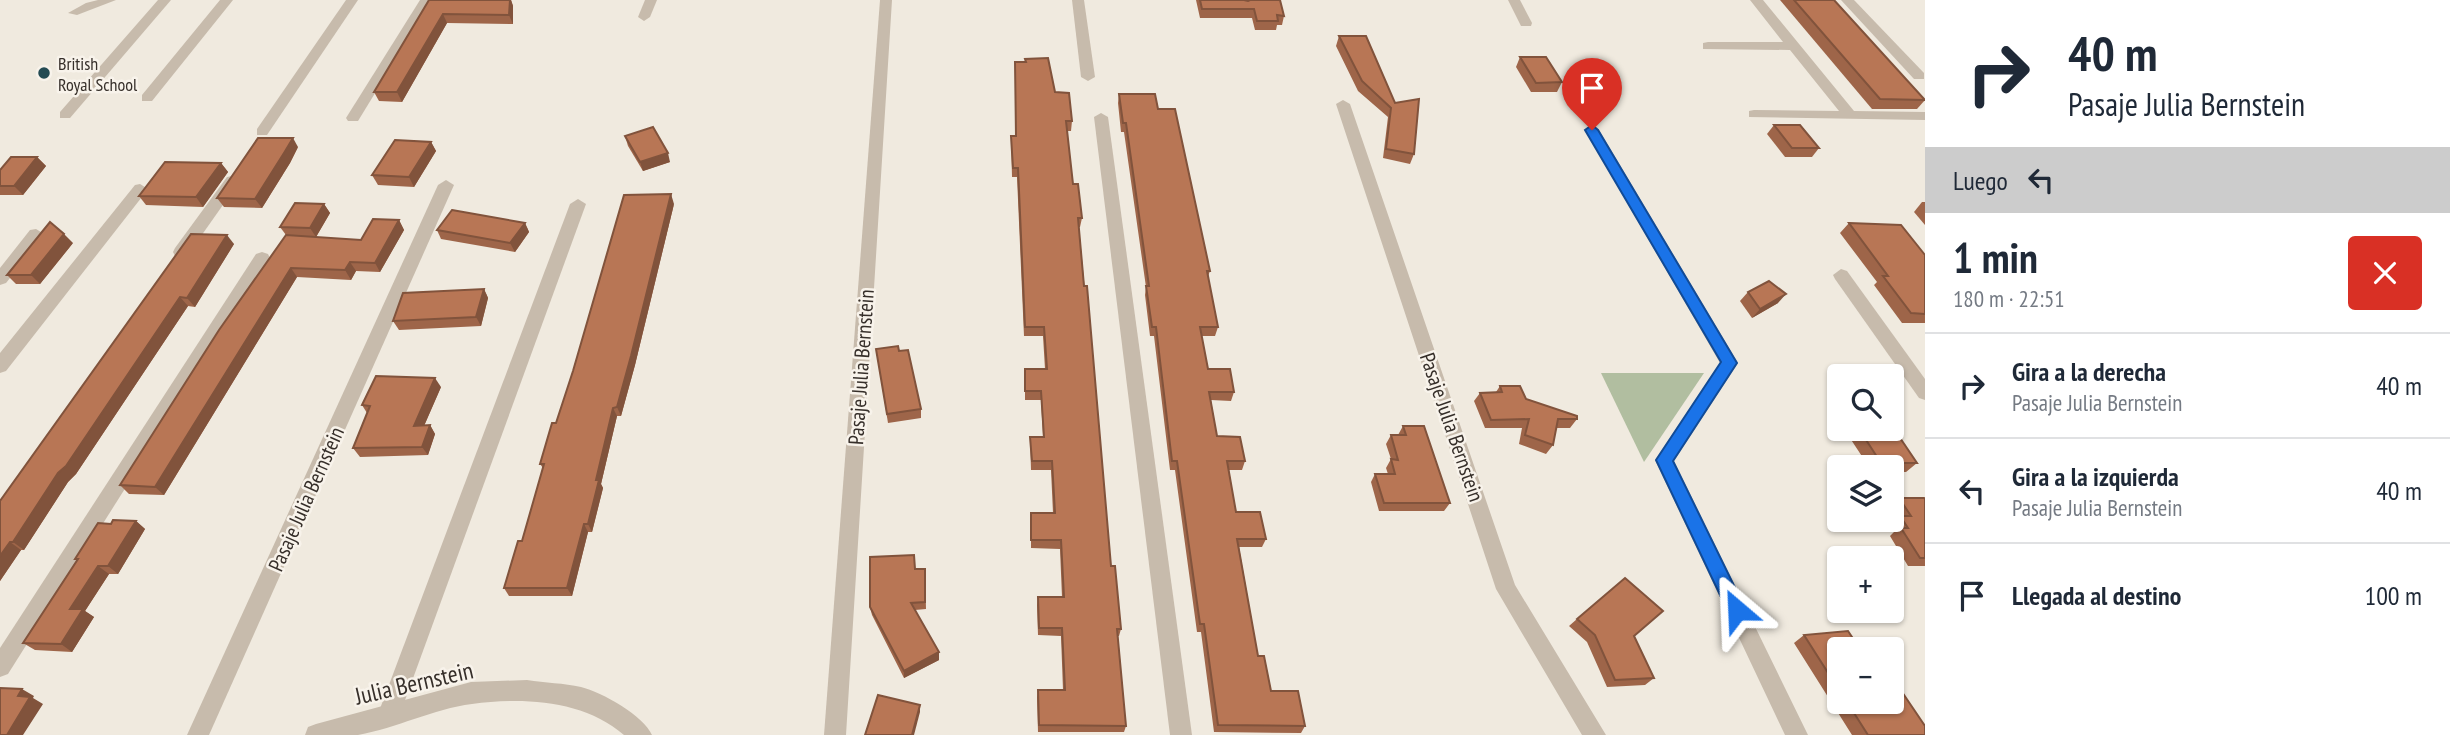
<!DOCTYPE html>
<html lang="es">
<head>
<meta charset="utf-8">
<style>
  body { margin:0; font-family:"PT Sans Narrow",sans-serif; background:#f6f6f7; color:#1f2937; height:100vh; display:flex; flex-direction:column; font-size:26px; white-space:nowrap }
  * { box-sizing:border-box; margin:0 }
  p { font-size:23px; color:#747a83 }
  .icon { flex:none; width:38px; height:38px; fill:none; stroke:currentColor; stroke-width:2; stroke-linecap:round; stroke-linejoin:round }
  .map { position:relative; flex:1; overflow:hidden }
  .details { display:flex; flex-direction:column; background:#fff; width:525px }
  .details>* { flex:none }
  .banner { background:#fff; color:#1f2937; overflow:hidden }
  .controls { position:absolute; left:1827px; top:364px; display:grid; gap:14px }
  .controls a { display:grid; place-items:center; width:77px; height:77px; border-radius:7px; background:#fff; box-shadow:0 2px 5px #0004; font-size:35px }
  .pin { position:absolute; display:grid; place-items:center; width:60px; height:60px; color:#fff; margin:-72px -30px; border-radius:50% 50% 50% 0; rotate:-45deg; box-shadow:0 0 7px #0007 }
  .pin .icon { rotate:45deg }
  .me { position:absolute; width:77px; margin:-38px; rotate:334deg; stroke-linejoin:round; filter:drop-shadow(0 0 5px #0008) }
  .turn { display:flex; align-items:center; gap:24px; height:147px; padding:0 28px; font-size:32px }
  .turn .icon { width:91px; height:91px; stroke-width:2.5 }
  .turn b { display:block; font-size:49px; line-height:60px }
  .then { display:flex; align-items:center; height:66px; padding:0 28px; background:#0003; gap:14px; font-size:26px }
  .round { display:grid; place-items:center; flex:none; width:74px; height:74px; border-radius:7px; background:#f6f6f7 }
  .headline { display:flex; align-items:center; justify-content:space-between; height:119px; padding:0 28px }
  h1 { font-size:42px; font-weight:700; line-height:52px }
  ul { padding:0; list-style:none }
  li { display:flex; align-items:center; gap:21px; height:105px; padding:0 28px; border-top:2px solid #e0e1e3 }
  li div { flex:1 }
  li b { display:block; font-size:26px }
  li em { font-style:normal }
  main { display:flex; flex:1; min-height:0 }
  .map>svg:first-child { display:block }
  .green { fill:#b1bea0 }
  .lines { fill:none; stroke-linecap:round; stroke-linejoin:round }
  .service { fill:#c7bbac; fill-rule:evenodd }
  .minor { fill:#c7bbac; fill-rule:evenodd }
  .tertiary { fill:#c7bbac; fill-rule:evenodd }
  .wall { fill:#9e6549 }
  .shaded-wall { fill:#81533c }
  .building { fill:#b87655; stroke:#81533c; stroke-width:2 }
  .route { fill:#1a73e8; stroke:#114b97; stroke-width:2 }
  .poi-dot { fill:#244b53; stroke:#f8f3eb; stroke-width:2.5 }
  .labels { text-anchor:middle; dominant-baseline:central; stroke-width:5; stroke-linejoin:round; paint-order:stroke }
  .far-poi-label { font-size:18px; fill:#362f2a; stroke:#f8f3eb; text-anchor:start }
  .street-label { font-size:21px; fill:#362f2a; stroke:#f8f3eb }
  .near-street-label { font-size:24px; fill:#362f2a; stroke:#f8f3eb }
</style>
</head>
<body>
<main>
<div class="map">
<svg width="1925" height="735" viewBox="0 0 1925 735">
  <rect width="100%" height="100%" fill="#f0eadf"/>
  <path class="green" d="M1601 373H1704L1644 462Z"/>
  <g class="lines">
    <path class="service" d="M98 0H116L77 15 68 13 86 3Z"/>
    <g class="minor">
      <path d="M158 0H171L70 118H60V112Z"/>
      <path d="M220 0H233L152 101H142V95Z"/>
      <path d="M346 0H358L267 135H257V129Z"/>
      <path d="M420 0H432L358 121H348L346 118Z"/>
      <path d="M645 0H657L650 17 644 21 638 17Z"/>
      <path d="M880 0H892L846 735H824Z"/>
      <path d="M1072 0H1084L1095 77 1088 81 1081 77Z"/>
      <path d="M1508 0H1520L1532 23 1531 26H1521Z"/>
      <path d="M1750 0H1763L1854 111 1925 112V120L1749 117V111L1754 110 1839 111 1790 50 1703 49V43L1708 42H1783Z"/>
      <path d="M1841 0H1854L1924 73V79H1914Z"/>
      <path d="M1343 100 1350 104 1515 585 1606 735H1582L1496 589 1336 104Z"/>
      <path d="M1101 113 1108 117 1192 735H1170L1094 117Z"/>
      <path d="M1592 125 1599 130 1738 363 1674 461 1808 735H1785L1655 460 1720 363 1585 130Z"/>
      <path d="M232 176 237 177 239 181 237 185 187 256H175L173 252 175 248 227 177Z"/>
      <path d="M446 180 454 185 209 735H187L438 185Z"/>
      <path d="M140 184 148 189 145 193 6 371 0 373V353L135 185Z"/>
      <path d="M578 199 586 204 400 714 397 722 389 725 381 722 378 714 570 204Z"/>
      <path d="M36 229 44 234 42 238 6 283 0 285V268L30 230Z"/>
      <path d="M262 252 268 254 270 258 268 262 8 674 0 677V648L256 254Z"/>
      <path d="M1841 269 1847 271 1925 379V400L1919 398 1835 279 1833 275Z"/>
    </g>
    <path class="tertiary" d="M527 680C545 683 564 683 581 687 602 692 644 716 652 735H624C584 700 523 697 472 704 433 709 397 728 358 735 341 735 322 735 305 735L308 727 316 724 471 682Z"/>
  </g>
  <g class="wall">
    <path d="M429 0H511L513 6V24L447 23 402 102 379 101 374 92Z"/>
    <path d="M1196 0H1244L1284 16 1282 25H1277L1276 30H1255L1252 18H1200Z"/>
    <path d="M1780 0H1834L1925 100 1917 109H1872Z"/>
    <path d="M1339 36 1395 103 1414 154 1410 164 1383 158 1388 117 1358 91 1336 46Z"/>
    <path d="M1520 57 1562 82 1557 92H1531L1516 67Z"/>
    <path d="M1025 59 1055 92 1072 121 1071 131H1067L1073 184 1082 218 1080 227H1079L1111 566 1121 629 1119 636H1118L1126 726 1124 732H1038L1037 697 1038 690H1063L1061 636 1038 635 1037 605 1038 597H1062L1060 549 1031 548V513H1053L1051 470H1031L1030 437H1043L1041 400H1025V369H1045L1043 336H1024L1017 177H1012L1011 136H1016L1015 62H1025Z"/>
    <path d="M1119 94 1158 109 1210 271 1208 276 1218 327 1215 336H1202L1208 369 1234 392 1231 401 1211 400 1217 436 1245 461 1242 470H1229L1236 512 1266 539 1262 547H1239L1258 656 1271 691 1305 726 1301 733 1214 732 1201 632H1197L1175 470H1170L1154 336H1150L1145 295 1146 287 1124 132H1121L1118 103Z"/>
    <path d="M1774 125 1819 148 1812 157H1785L1767 134Z"/>
    <path d="M625 136 670 162 643 171 628 146Z"/>
    <path d="M431 142 436 151 414 187 378 185 372 175Z"/>
    <path d="M298 147 290 163 262 208 224 207 217 198Z"/>
    <path d="M37 157 46 166 23 195H0V170Z"/>
    <path d="M221 163 228 172 203 207 146 205 139 196Z"/>
    <path d="M1922 202H1925V225L1914 212Z"/>
    <path d="M324 204 330 213 316 237 361 240 399 220 404 230 380 272 356 271 351 280 297 277 164 495 129 494 120 485 286 235 280 227Z"/>
    <path d="M674 204 635 365 621 416H617L601 484 603 488 592 532H588L572 596H509L504 588 522 541 543 468 540 464 556 423Z"/>
    <path d="M525 223 529 232 515 252 441 239 437 230Z"/>
    <path d="M1849 223 1925 255V323H1902L1874 285 1877 282 1840 233Z"/>
    <path d="M191 234 234 244 195 307 188 306 76 474 68 482 24 550H21L0 581V501Z"/>
    <path d="M73 243 40 284H16L7 275Z"/>
    <path d="M484 289 488 298 481 326 399 330 393 321Z"/>
    <path d="M1748 292 1778 303 1752 318 1740 301Z"/>
    <path d="M876 349 899 351 921 409V418L888 423Z"/>
    <path d="M1500 386 1526 399 1577 419 1570 428H1556L1553 445 1546 454 1519 444 1522 428H1485L1474 401 1480 393 1496 392Z"/>
    <path d="M441 387 424 426 430 425 435 434 428 455 360 457 353 448 367 413 362 405Z"/>
    <path d="M1403 426 1450 503 1444 511H1379L1371 482 1375 474H1388L1386 468 1391 459 1386 444 1391 435H1398Z"/>
    <path d="M1844 429H1892L1917 463 1906 472H1892V467H1869Z"/>
    <path d="M1899 498 1925 499V566H1908L1890 536 1894 532 1889 524 1896 519 1892 511V503Z"/>
    <path d="M136 521 145 529 118 574H109L85 611 94 617 72 652 35 650 23 643 77 560 75 559Z"/>
    <path d="M915 569H925L926 609 915 610 939 660 904 678 872 615 870 607Z"/>
    <path d="M1577 619 1634 636 1654 678 1645 685 1607 687 1587 642 1569 626Z"/>
    <path d="M1804 635 1839 649V702H1892L1925 735H1852L1794 643Z"/>
  </g>
  <g class="shaded-wall">
    <path d="M510 0H511L513 6V24L509 15Z"/>
    <path d="M443 14 447 23 402 102 397 92Z"/>
    <path d="M293 138 298 147 290 163 262 208 255 199Z"/>
    <path d="M431 142 436 151 414 187 409 177Z"/>
    <path d="M668 153 670 162 643 171 640 162Z"/>
    <path d="M37 157 46 166 23 195 14 186Z"/>
    <path d="M221 163 228 172 203 207 196 197Z"/>
    <path d="M671 194 674 204 635 365 621 416 617 407Z"/>
    <path d="M324 204 330 213 316 237 310 228Z"/>
    <path d="M399 220 404 230 380 272 375 263Z"/>
    <path d="M525 223 529 232 515 252 510 243Z"/>
    <path d="M64 234 73 243 40 284 31 275Z"/>
    <path d="M227 235 234 244 195 307 187 298Z"/>
    <path d="M350 262 356 271 351 280 345 270Z"/>
    <path d="M291 268 297 277 164 495 155 487Z"/>
    <path d="M484 289 488 298 481 326 476 317Z"/>
    <path d="M1786 294 1778 303 1752 318 1760 309Z"/>
    <path d="M180 297 188 306 76 474 68 482 24 550 13 542 58 473Z"/>
    <path d="M435 378 441 387 420 435 414 426Z"/>
    <path d="M613 408 617 416 601 484 603 488 592 532 588 524 596 480Z"/>
    <path d="M430 425 435 434 428 455 422 447Z"/>
    <path d="M136 521 145 529 118 574 108 566Z"/>
    <path d="M584 524 588 532 572 596 567 588Z"/>
    <path d="M10 542 21 550 0 581V556Z"/>
    <path d="M98 566 109 574 85 611 94 617 72 652 61 644 70 609Z"/>
    <path d="M939 652V660L904 678V671Z"/>
    <path d="M22 689 34 696 33 698 43 704 23 735H7L18 696Z"/>
    <path d="M920 705V712L914 735H912Z"/>
  </g>
  <g class="building">
    <path d="M429 0H510L509 15 443 14 397 92H374Z"/>
    <path d="M1200 0H1244L1248 1 1250 0H1280L1284 16 1277 15 1278 21H1257L1254 9H1202Z"/>
    <path d="M1794 0H1834L1925 100 1880 99Z"/>
    <path d="M1339 36H1366L1395 103 1419 99 1414 154 1386 149 1391 108 1362 81Z"/>
    <path d="M1520 57H1546L1562 82 1536 83Z"/>
    <path d="M1048 58 1055 92 1069 93 1072 121H1066L1073 184H1078L1082 218H1078L1084 286H1087L1111 566H1115L1121 629H1117L1126 726 1039 725 1038 690H1065L1062 628H1039L1038 597H1064L1061 540H1031V513H1055L1052 461H1032L1030 437H1044L1041 391H1025V369H1047L1044 327H1025L1018 168H1013L1011 136H1016L1015 62H1026L1025 59Z"/>
    <path d="M1119 94H1155L1158 109H1175L1210 271H1207L1218 327H1200L1208 369H1230L1234 392H1209L1217 436 1240 437 1245 461H1227L1236 512H1260L1266 539H1237L1258 656H1264L1271 691H1298L1305 726 1218 725 1204 624H1200L1177 461H1172L1156 327H1152L1146 286H1149L1126 123H1123Z"/>
    <path d="M1774 125H1800L1819 148H1792Z"/>
    <path d="M653 127 668 153 640 162 625 136Z"/>
    <path d="M258 138H293L284 153 255 199 217 198Z"/>
    <path d="M395 140 431 142 409 177 372 175Z"/>
    <path d="M11 157H37L14 186H0V170Z"/>
    <path d="M165 162 221 163 196 197 139 196Z"/>
    <path d="M671 194 631 356 617 407 613 408 596 480H599L588 524H584L567 588H504L518 541H522L544 464H540L552 423H556L573 371 624 195Z"/>
    <path d="M295 203 324 204 310 228 280 227Z"/>
    <path d="M452 210 525 223 510 243 437 230Z"/>
    <path d="M373 219 399 220 375 263 350 262 345 270 291 268 155 487 120 485 219 330 286 235 361 240Z"/>
    <path d="M50 222 64 234 31 275H7Z"/>
    <path d="M1849 223 1901 225 1925 255V314L1911 313 1883 276H1888Z"/>
    <path d="M191 234 227 235 187 298 180 297 66 466 58 473 13 542H10L0 556V501Z"/>
    <path d="M1769 281 1786 294 1760 309 1748 292Z"/>
    <path d="M484 289 476 317 393 321 403 293Z"/>
    <path d="M898 346 899 351 908 350 921 409 887 414 876 349Z"/>
    <path d="M376 376 435 378 414 426 430 425 422 447 353 448 370 406 362 405Z"/>
    <path d="M1500 386H1520L1526 399 1577 416V419H1558L1553 445 1525 435 1529 419 1491 420 1480 393 1502 392Z"/>
    <path d="M1403 426H1424L1450 503H1384L1375 474H1395L1391 459 1398 460 1391 435H1406Z"/>
    <path d="M1892 426 1917 463H1881L1859 429H1892Z"/>
    <path d="M1899 498H1924L1925 499V558H1920L1901 528H1908L1900 516H1911Z"/>
    <path d="M113 520 136 521 108 566H98L70 609H83L61 644 23 643 78 559H75L98 523 111 524Z"/>
    <path d="M914 555 915 569H925V602L911 603 939 652 904 671 870 607V557Z"/>
    <path d="M1625 578 1663 611 1634 636 1654 678 1615 680 1595 635 1577 619Z"/>
    <path d="M1848 631 1860 649H1839V690L1804 635Z"/>
    <path d="M0 688 22 689 18 696 30 697 7 735H0Z"/>
    <path d="M1900 689 1925 726V735H1868L1847 702H1892V690Z"/>
    <path d="M878 695 920 705 912 735H865Z"/>
  </g>
  <path class="route" d="M1592 125 1598 130 1737 363 1673 461 1746 610 1743 616 1737 619 1730 616 1656 460 1721 362 1585 130Z"/>
  <circle class="poi-dot" cx="44" cy="73" r="7"/>
  <g class="labels">
    <g class="far-poi-label">
      <text x="58" y="63">British<tspan x="58" dy="21">Royal School</tspan></text>
    </g>
    <g class="street-label">
      <text transform="translate(861 367) rotate(-86)">Pasaje Julia Bernstein</text>
      <text transform="translate(1452 427) rotate(71)">Pasaje Julia Bernstein</text>
      <text transform="translate(306 499) rotate(-66)">Pasaje Julia Bernstein</text>
    </g>
    <g class="near-street-label">
      <text transform="translate(414 683) rotate(-13)">Julia Bernstein</text>
    </g>
  </g>
</svg>
<div class="controls">
<a><svg class="icon" aria-label="search" viewBox="0 0 24 24"><circle cx="10" cy="10" r="6"/><path d="M15 15l6 6"/></svg></a>
<a><svg class="icon" aria-label="layers" viewBox="0 0 24 24"><path d="M12 4l9 5-9 5-9-5zM3 14l9 5 9-5"/></svg></a>
<a>+</a>
<a>−</a>
</div>
<div class="pin" style="left:1592px;top:130px;background:#d93025"><svg class="icon" aria-label="arrive" viewBox="0 0 24 24"><path d="M6 21V4h12l-3 4 3 4H6"/></svg></div>
<svg class="me" style="left:1737px;top:610px" viewBox="-20 -20 40 40"><path d="M0-17L14 15 0 8-14 15z" fill="#1a73e8" stroke="#fff" stroke-width="4"/></svg>
</div>
<section class="details">
<div class="banner">
<div class="turn"><svg class="icon" aria-label="right" viewBox="0 0 24 24"><path d="M7 20v-9h11M14 6l5 5-5 5"/></svg><div><b>40 m</b>Pasaje Julia Bernstein</div></div>
<div class="then">Luego<svg class="icon" aria-label="left" viewBox="0 0 24 24"><path d="M17 20v-9H6M10 6l-5 5 5 5"/></svg></div>
</div>
<div class="headline"><div><h1>1 min</h1><p>180 m · 22:51</p></div><a class="round" style="background:#d93025;color:#fff"><svg class="icon" aria-label="close" viewBox="0 0 24 24"><path d="M6 6l12 12M18 6L6 18"/></svg></a></div>
<ul>
<li><svg class="icon" aria-label="right" viewBox="0 0 24 24"><path d="M7 20v-9h11M14 6l5 5-5 5"/></svg><div><b>Gira a la derecha</b><p>Pasaje Julia Bernstein</p></div><em>40 m</em></li>
<li><svg class="icon" aria-label="left" viewBox="0 0 24 24"><path d="M17 20v-9H6M10 6l-5 5 5 5"/></svg><div><b>Gira a la izquierda</b><p>Pasaje Julia Bernstein</p></div><em>40 m</em></li>
<li><svg class="icon" aria-label="arrive" viewBox="0 0 24 24"><path d="M6 21V4h12l-3 4 3 4H6"/></svg><div><b>Llegada al destino</b></div><em>100 m</em></li>
</ul>
</section>
</main>
</body>
</html>
